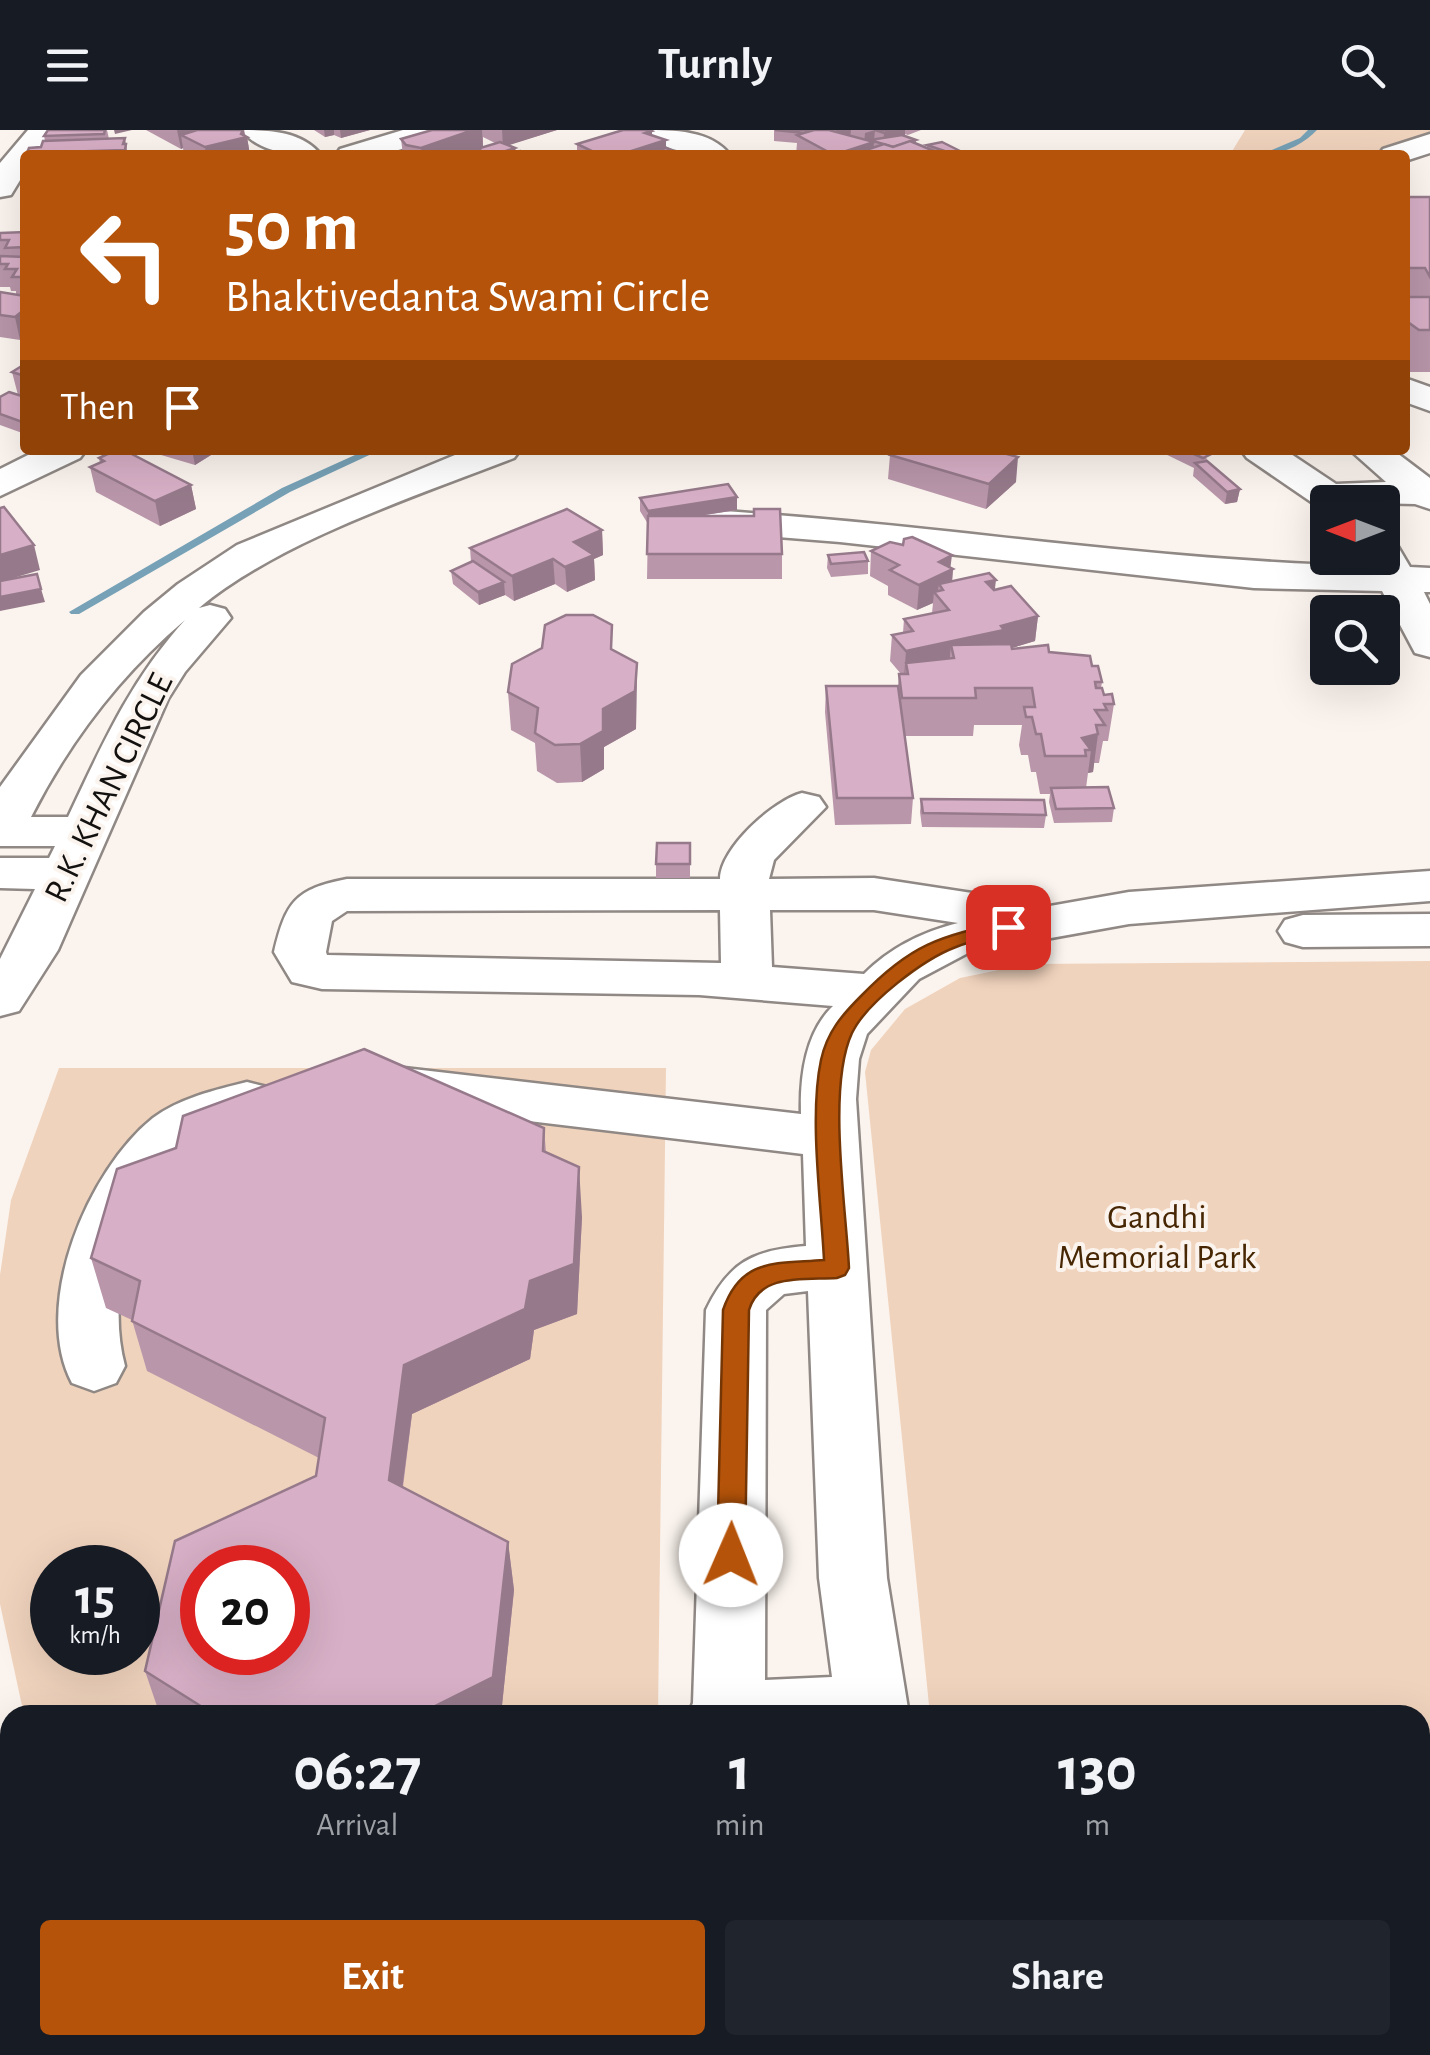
<!DOCTYPE html>
<html lang="en">
<head>
<meta charset="utf-8">
<style>
  body { margin:0; font-family:"Alegreya Sans",sans-serif; background:#20242c; color:#f1f3f6; height:100vh; display:flex; flex-direction:column; font-size:38px; white-space:nowrap }
  * { box-sizing:border-box; margin:0 }
  p { font-size:32px; color:#9ea1a6 }
  .icon { flex:none; width:55px; height:55px; fill:none; stroke:currentColor; stroke-width:2; stroke-linecap:round; stroke-linejoin:round }
  .map { position:relative; flex:1; overflow:hidden }
  .sheet { position:absolute; left:0px; top:1575px; width:1430px; height:350px; display:flex; flex-direction:column; background:#171b24; border-radius:30px 30px 0 0; box-shadow:0 10px 40px #0002 }
  .sheet>* { flex:none }
  .top-card { position:absolute; left:20px; top:20px; width:1390px; height:305px; border-radius:10px; box-shadow:0 10px 40px #0002; background:#b45309; color:#fff; overflow:hidden }
  .needle { width:65px; rotate:270deg }
  .buttons { position:absolute; left:1310px; top:355px; display:grid; gap:20px }
  .buttons a { display:grid; place-items:center; width:90px; height:90px; border-radius:10px; background:#171b24; box-shadow:0 10px 40px #0002; font-size:50px }
  .speed { position:absolute; left:30px; top:1415px; display:flex; gap:20px; font-size:50px; font-weight:700; text-align:center }
  .speed>* { display:grid; place-content:center; width:130px; height:130px; border-radius:50%; background:#171b24; box-shadow:0 10px 40px #0002; line-height:1 }
  .speed small { font-size:25px; font-weight:400 }
  .speed .limit { border:15px solid #d22; background:#fff; color:#111 }
  .pin { position:absolute; display:grid; place-items:center; width:85px; height:85px; color:#fff; margin:-42px; border-radius:20px; box-shadow:0 5px 15px #0006 }
  .me { position:absolute; width:110px; margin:-55px; rotate:1deg; stroke-linejoin:round; filter:drop-shadow(0 0 8px #0008) }
  .turn { display:flex; align-items:center; gap:35px; height:210px; padding:0 40px; font-size:45px }
  .turn .icon { width:130px; height:130px; stroke-width:2.5 }
  .turn b { display:block; font-size:70px; line-height:85px }
  .then { display:flex; align-items:center; height:95px; padding:0 40px; background:#0003; gap:20px; font-size:38px }
  .eta { display:flex; justify-content:space-evenly; align-items:center; height:170px; text-align:center }
  .eta b { font-size:60px; font-weight:600; line-height:70px }
  .primary-button { display:flex; gap:20px; margin-top:auto; padding:20px 40px }
  .primary-button a { flex:1; height:115px; border-radius:10px; background:#b45309; color:#fff; font-size:40px; font-weight:600; line-height:115px; text-align:center }
  .primary-button a+a { background:#20242c; color:#f1f3f6 }
  header { display:flex; justify-content:space-between; align-items:center; height:130px; padding:0 40px; background:#171b24; font-size:45px; font-weight:600 }
  .map>svg:first-child { display:block }
  .green { fill:#f0d3bd; fill-rule:evenodd }
  .lines { fill:none; stroke-linecap:round; stroke-linejoin:round }
  .stream { fill:#77a1b6; fill-rule:evenodd }
  .minor-casing { stroke:#8f8884; stroke-width:5 }
  .minor { fill:#fff; fill-rule:evenodd }
  .wall { fill:#b996aa; fill-rule:evenodd }
  .shaded-wall { fill:#967a8b }
  .building { fill:#d7afc6; stroke:#967a8b; stroke-width:2.5; fill-rule:evenodd }
  .route { fill:#b45309; stroke:#753606; stroke-width:2.5 }
  .labels { text-anchor:middle; dominant-baseline:central; stroke-width:8; stroke-linejoin:round; paint-order:stroke }
  .street-label { font-size:35px; fill:#13110f; stroke:#fbf4ee }
  .park-label { font-size:35px; fill:#472603; stroke:#fbf4ee }
</style>
</head>
<body>
<header><svg class="icon" aria-label="menu" viewBox="0 0 24 24"><path d="M4 6h16M4 12h16M4 18h16"/></svg>Turnly<svg class="icon" aria-label="search" viewBox="0 0 24 24"><circle cx="10" cy="10" r="6"/><path d="M15 15l6 6"/></svg></header>
<div class="map">
<svg width="1430" height="1925" viewBox="0 0 1430 1925">
  <rect width="100%" height="100%" fill="#fbf4ee"/>
  <g class="green">
    <path d="M1245 0H1430V11L1389 25 1231 23Z"/>
    <path d="M1430 831V1808H1420V1585H930L865 942 871 920 905 879 960 848 1027 834Z"/>
    <path d="M59 938H666L658 1585H24L0 1474V1145L11 1070ZM52 1438H138V1522H52ZM202 1438H288V1522H202Z"/>
    <path d="M197 1915H831L822 1925H204Z"/>
  </g>
  <g class="lines">
    <g class="stream">
      <path d="M1308 0H1317C1303 15 1281 25 1260 25L1300 8Z"/>
      <path d="M366 320H380L290 362 79 484H71L69 482 282 358Z"/>
    </g>
    <defs>
      <g id="minor">
        <path d="M28 0H60L36 25H25V42L11 65 0 67V33Z"/>
        <path d="M241 0C269 0 302 1 321 25 293 25 261 24 241 0Z"/>
        <path d="M403 0H449L444 6 382 25H336L340 19Z"/>
        <path d="M645 0C673 0 711 0 730 25 702 25 664 25 645 0Z"/>
        <path d="M1430 4V23L1405 31V25H1379L1383 19Z"/>
        <path d="M1405 248 1430 257V281L1405 272Z"/>
        <path d="M38 320H86L80 328 0 366V339Z"/>
        <path d="M467 320H520L514 328C416 366 279 411 199 478L210 475 225 479 231 488 185 542 168 569 58 820 19 881 0 886V829L35 759 0 758V728H49L55 716H0V657L81 545 144 482 178 454 237 415ZM185 490C130 551 103 613 68 687H31C69 612 121 544 185 490Z"/>
        <path d="M1241 320H1285L1336 354 1386 352 1350 320H1393L1430 348V379L1415 374 1328 372V381L1323 380 1247 328Z"/>
        <path d="M706 380C928 393 1147 431 1369 436L1365 428H1382L1383 412 1397 415 1410 437 1430 438V462H1424L1430 474V527L1415 523 1382 461 1254 458 840 412 692 400 686 392 692 384Z"/>
        <path d="M802 663 819 667 826 677 774 730 769 749 874 748 972 763 1033 779 1129 762 1430 741V771L1129 794 968 823 919 849 867 904 859 929 856 969 887 1448 909 1585H688L693 1573 706 1180C729 1132 753 1120 806 1116L803 1024 387 974 368 968 360 955 368 942 387 936 801 984C800 947 805 903 833 876L699 865 322 859 292 852 274 822C286 772 295 759 347 749H720C720 718 774 670 802 663ZM720 780 721 833 327 825 326 822 332 791 347 781ZM770 780H874L958 793C922 802 890 818 864 844L772 837ZM808 1161 819 1448 832 1547 765 1550 766 1180 784 1164Z"/>
        <path d="M1430 784V816L1303 817 1285 812 1278 801 1285 790 1303 785Z"/>
        <path d="M247 952 267 957 275 971 267 985C241 992 216 998 195 1015 133 1064 105 1162 125 1236L116 1253 94 1261 72 1253C31 1175 88 1040 153 988 180 968 215 960 247 952Z"/>
        <rect x="1420" y="1809" width="10" height="78"/>
        <path d="M351 1915H436L440 1925H355Z"/>
        <path d="M634 1915H719L715 1925H630Z"/>
      </g>
    </defs>
    <use href="#minor" class="minor-casing"/>
    <use href="#minor" class="minor"/>
  </g>
  <g class="wall">
    <path d="M107 0 109 9 125 8 128 25H28L27 23 41 17 45 11 44 6Z"/>
    <path d="M146 0H244L245 6 247 7 250 25H184L183 18 181 19Z"/>
    <path d="M314 0H370L341 8 334 5 325 7Z"/>
    <path d="M432 0H557L508 15 515 18 516 22 530 25H477V20L464 25H403L401 9ZM483 7 495 13 483 17Z"/>
    <path d="M774 0H921L908 5 905 4V6L916 10V14L927 18V15L968 25H796L797 13 774 11Z"/>
    <path d="M652 1V6L666 18 682 25H577V14Z"/>
    <path d="M1405 67H1430V242H1409L1405 239Z"/>
    <path d="M25 102V207L20 210 0 207V162L16 165V161H11L10 157H0V103Z"/>
    <path d="M25 234V304L0 295V267L18 265 12 242Z"/>
    <path d="M150 320H219L195 335 151 322Z"/>
    <path d="M1157 320H1202L1209 333 1240 359 1237 372 1225 374 1193 346 1194 338Z"/>
    <path d="M890 325 1016 352 986 379 888 349Z"/>
    <path d="M99 328 191 355 196 379 160 396 96 362 90 337 100 333Z"/>
    <path d="M737 367V380L697 386 782 424V449H647L648 394 640 381V368Z"/>
    <path d="M602 400 603 425 594 429 595 450 567 462 555 454 514 471 505 465 479 475 453 454 451 441 471 432 470 418Z"/>
    <path d="M871 421 951 438 953 439 952 451 995 459 1038 486 1035 511 1012 518 1049 522 1092 536 1102 552 1101 558 1104 565 1114 574 1108 611H1103L1099 633H1094L1093 642 1088 643 1086 658 1114 678 1112 692 1054 693 1049 672 1050 664H1040L1036 642H1031L1028 625H1021L1019 615 1022 595H974L973 606H905L913 668 911 694 835 695 825 582 826 556H898L899 544H901L890 531 892 505 903 503 904 489 932 483 933 473 917 480 888 465V456L870 446Z"/>
    <path d="M828 425 868 431V444L831 447 827 438Z"/>
    <path d="M614 521 637 533 636 599 604 617V639L582 652 557 653 537 641 535 613 511 600 508 562Z"/>
    <path d="M921 669 1046 685 1044 698 922 697 920 682Z"/>
    <path d="M690 713V748H656V734Z"/>
    <path d="M544 998 546 1022 582 1087 577 1184 534 1200 530 1229 412 1284 403 1357 508 1412 514 1460 501 1585H160L145 1541 316 1346 319 1328 147 1241 132 1190 106 1178 91 1128Z"/>
  </g>
  <g class="shaded-wall">
    <path d="M114 0H132L115 4Z"/>
    <path d="M177 0H223L181 5 183 18 181 19Z"/>
    <path d="M243 0H244L245 7H247L250 25H206L205 17 241 4Z"/>
    <path d="M324 0H334V5L325 7Z"/>
    <path d="M340 0H370L341 8Z"/>
    <path d="M473 0H482L483 18 464 25H422L421 18Z"/>
    <path d="M502 0H557L503 17Z"/>
    <path d="M836 0H851L850 8 835 13Z"/>
    <path d="M875 0 874 11 864 14 865 3Z"/>
    <path d="M894 0H905V7L883 14 884 3Z"/>
    <path d="M652 1V15L666 10V25H619L645 3Z"/>
    <path d="M874 12 873 25H834Z"/>
    <path d="M515 18 516 25H494Z"/>
    <path d="M25 179V207L20 210 15 187Z"/>
    <path d="M192 320H219L195 335Z"/>
    <path d="M1018 327 1016 352 986 379 989 354Z"/>
    <path d="M191 355 196 379 160 396 155 371Z"/>
    <path d="M1240 359 1237 372 1225 374 1227 362Z"/>
    <path d="M737 367V380L648 394V381Z"/>
    <path d="M602 400 603 425 594 429 595 450 567 462 565 437 574 412Z"/>
    <path d="M34 415 40 440 0 452V425Z"/>
    <path d="M952 425 950 441 953 439 951 465 943 460 939 454 937 466 934 462 933 473 917 480 919 455 939 432Z"/>
    <path d="M553 429 555 454 514 471 512 446Z"/>
    <path d="M996 450 993 475 986 452Z"/>
    <path d="M504 452 505 465 479 475 478 462Z"/>
    <path d="M41 459 45 472 0 481V467Z"/>
    <path d="M1038 486 1035 511 1002 521 954 528 951 515 949 537 906 533 905 547H904L906 521Z"/>
    <path d="M637 533 636 599 604 617V639L582 652 580 614 603 579Z"/>
    <path d="M1098 604 1093 642 1088 643 1091 620 1082 608Z"/>
    <path d="M579 1037 582 1087 577 1184 534 1200 530 1229 412 1284 397 1398 389 1350 404 1235 530 1151Z"/>
    <path d="M508 1412 514 1460 501 1585H417Z"/>
  </g>
  <g class="building">
    <path d="M48 0H105L104 4 44 6Z"/>
    <path d="M197 0H243L241 4 247 7 205 17 181 5Z"/>
    <path d="M432 0H473L421 18 406 15 401 9Z"/>
    <path d="M623 0H650L652 1 645 3 666 10 619 25H600L577 14Z"/>
    <path d="M775 0H814L804 3Z"/>
    <path d="M814 0H829L874 12 834 25 797 5Z"/>
    <path d="M875 0H894L884 3Z"/>
    <path d="M902 5 916 10 893 17 870 10Z"/>
    <path d="M125 8 123 14H126L125 20 27 23 29 18 41 17 43 11Z"/>
    <path d="M910 11 934 21 923 25H851L884 14 893 17Z"/>
    <path d="M500 12 515 18 494 25H490L477 19Z"/>
    <path d="M942 12 968 25H956L927 15Z"/>
    <path d="M666 18 682 25H642Z"/>
    <path d="M520 21 530 25H506Z"/>
    <path d="M1405 67H1430V147L1425 138H1405Z"/>
    <path d="M25 102V117L5 118 9 110H0V103Z"/>
    <path d="M0 126 25 127V147H12L17 139H5L8 134H0Z"/>
    <path d="M0 162 25 166V179L15 187 0 185Z"/>
    <path d="M1405 167H1430V200H1419L1405 190Z"/>
    <path d="M25 234V246L12 242Z"/>
    <path d="M9 262 25 267V293L0 284V267Z"/>
    <path d="M116 320H124L191 355 155 371 90 337 104 331 99 328Z"/>
    <path d="M896 320H992L1018 327 989 354 890 325Z"/>
    <path d="M1185 320H1202L1211 324 1203 328Z"/>
    <path d="M1207 331 1240 359 1227 362 1195 333Z"/>
    <path d="M728 354 737 367 648 381 640 368Z"/>
    <path d="M4 377 34 415 0 425V378Z"/>
    <path d="M567 379 602 400 574 412 594 425 565 437 553 429 512 446 470 418Z"/>
    <path d="M754 379H780L782 424H647L648 386H754Z"/>
    <path d="M912 407 952 425 939 432 953 439 919 455 890 440 899 435 871 421 890 412 903 415 904 409Z"/>
    <path d="M864 422 868 431 831 434 828 425Z"/>
    <path d="M473 431 504 452 478 462 451 441Z"/>
    <path d="M989 443 996 450 986 452 994 460 1011 456 1038 486 1001 496 1004 500 906 521 892 505 913 501 904 489 949 480 934 462 943 460 939 454Z"/>
    <path d="M37 444 41 459 0 467V451Z"/>
    <path d="M566 485H593L612 495 611 519 637 533 635 561 603 579V601L580 614 555 615 535 603 538 578 508 562 512 534 542 518 545 495Z"/>
    <path d="M1011 514 1012 519 1048 515 1049 522 1090 526 1092 536H1098L1102 552H1095L1096 558H1102L1104 565 1112 564 1114 574H1104L1107 580H1095L1105 595H1096L1098 604 1082 608 1091 620H1085L1086 626H1045L1041 604H1036L1032 587H1026L1024 577H1035L1032 558H975L976 568H902L899 544H908L906 533 954 528 951 515Z"/>
    <path d="M826 556H898L913 668H837Z"/>
    <path d="M1108 657 1114 678 1056 679 1051 658Z"/>
    <path d="M921 669 1044 670 1046 685 923 683Z"/>
    <path d="M657 713H690V734H656Z"/>
    <path d="M364 919 544 998 543 1021 579 1037 574 1134 530 1151 525 1179 404 1235 389 1350 508 1412 493 1547 417 1585H215L145 1541 175 1411 316 1346 325 1288 132 1191 140 1151 91 1128 117 1039 176 1018 183 986ZM202 1438H288V1522H202Z"/>
  </g>
  <path class="route" d="M1008 791 1015 793 1018 797 1015 802C996 807 975 809 956 817 924 829 867 872 852 903 827 957 846 1077 849 1138L845 1145 837 1148C804 1150 760 1143 749 1180L745 1425 741 1434 731 1437 721 1434 717 1425 723 1180C741 1127 777 1134 824 1130 821 1071 809 986 821 930 827 902 842 885 861 866 912 813 939 807 1008 791Z"/>
  <g class="labels">
    <g class="street-label">
      <text transform="translate(109 658) rotate(-64)">R.K. KHAN CIRCLE</text>
    </g>
    <g class="park-label">
      <text x="1157" y="1087">Gandhi<tspan x="1157" dy="40">Memorial Park</tspan></text>
    </g>
  </g>
</svg>
<div class="buttons">
<a><svg class="needle" viewBox="-14 -14 28 28"><path d="M0-13l5 13h-10z" fill="#e53935"/><path d="M0 13l5-13h-10z" fill="#9ea1a6"/></svg></a>
<a><svg class="icon" aria-label="search" viewBox="0 0 24 24"><circle cx="10" cy="10" r="6"/><path d="M15 15l6 6"/></svg></a>
</div>
<div class="speed"><div>15<small>km/h</small></div><div class="limit">20</div></div>
<div class="pin" style="left:1008px;top:797px;background:#d93025"><svg class="icon" aria-label="arrive" viewBox="0 0 24 24"><path d="M6 21V4h12l-3 4 3 4H6"/></svg></div>
<svg class="me" style="left:731px;top:1425px" viewBox="-20 -20 40 40"><circle r="19" fill="#fff"/><path d="M0-13L10 11 0 6-10 11z" fill="#b45309"/></svg>
<div class="top-card">
<div class="turn"><svg class="icon" aria-label="left" viewBox="0 0 24 24"><path d="M17 20v-9H6M10 6l-5 5 5 5"/></svg><div><b>50 m</b>Bhaktivedanta Swami Circle</div></div>
<div class="then">Then<svg class="icon" aria-label="arrive" viewBox="0 0 24 24"><path d="M6 21V4h12l-3 4 3 4H6"/></svg></div>
</div>
<section class="sheet">
<div class="eta">
<div><b>06:27</b><p>Arrival</p></div>
<div><b>1</b><p>min</p></div>
<div><b>130</b><p>m</p></div>
</div>
<div class="primary-button"><a>Exit</a><a>Share</a></div>
</section>
</div>
</body>
</html>
